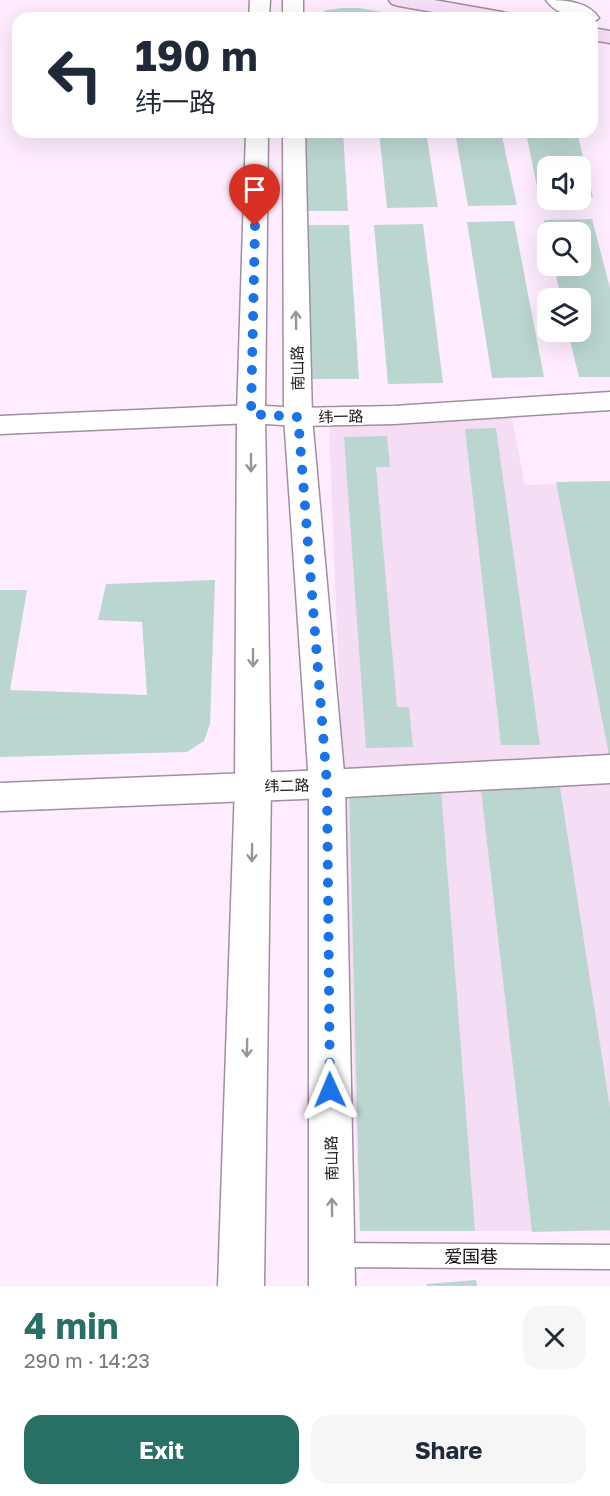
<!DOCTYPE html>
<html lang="en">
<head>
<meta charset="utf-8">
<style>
  body { margin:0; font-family:"Golos Text","Noto Sans SC",sans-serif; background:#f6f6f7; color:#1f2937; height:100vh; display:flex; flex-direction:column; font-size:22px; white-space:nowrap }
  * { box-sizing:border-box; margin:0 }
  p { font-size:20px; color:#747a83 }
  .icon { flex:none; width:33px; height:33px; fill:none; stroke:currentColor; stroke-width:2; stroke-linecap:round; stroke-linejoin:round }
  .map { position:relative; height:1286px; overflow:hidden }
  .sheet { display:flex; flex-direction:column; background:#fff; flex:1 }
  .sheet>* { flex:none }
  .top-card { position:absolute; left:12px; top:12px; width:586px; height:126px; border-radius:18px; box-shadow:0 6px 24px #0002; background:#fff; color:#1f2937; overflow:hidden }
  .tools { position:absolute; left:537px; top:156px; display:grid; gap:12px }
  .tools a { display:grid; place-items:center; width:54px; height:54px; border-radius:12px; background:#fff; box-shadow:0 6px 24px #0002; font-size:30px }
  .pin { position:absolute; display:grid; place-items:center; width:51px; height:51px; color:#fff; margin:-62px -26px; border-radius:50% 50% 50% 0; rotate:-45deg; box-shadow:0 0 6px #0007 }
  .pin .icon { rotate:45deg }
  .me { position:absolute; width:66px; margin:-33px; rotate:359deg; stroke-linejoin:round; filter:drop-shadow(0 0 4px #0008) }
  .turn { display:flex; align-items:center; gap:21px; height:126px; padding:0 24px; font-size:27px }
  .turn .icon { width:78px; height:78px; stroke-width:2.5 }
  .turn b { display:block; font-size:42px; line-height:51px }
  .round { display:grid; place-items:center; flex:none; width:63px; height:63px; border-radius:18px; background:#f6f6f7 }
  .summary { display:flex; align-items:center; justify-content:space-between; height:102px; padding:0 24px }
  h1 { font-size:36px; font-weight:700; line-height:45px; color:#286f65 }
  .action { display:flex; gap:12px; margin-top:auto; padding:12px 24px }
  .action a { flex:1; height:69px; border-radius:18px; background:#286f65; color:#fff; font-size:24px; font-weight:700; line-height:69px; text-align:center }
  .action a+a { background:#f6f6f7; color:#1f2937 }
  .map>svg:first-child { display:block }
  .built { fill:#f5def5 }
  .building { fill:#bbd6d1 }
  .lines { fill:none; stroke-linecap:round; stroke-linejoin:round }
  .service-casing { stroke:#9f8f9f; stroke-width:3 }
  .minor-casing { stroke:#9f8f9f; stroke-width:3 }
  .tertiary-casing { stroke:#9f8f9f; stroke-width:3 }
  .secondary-casing { stroke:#9f8f9f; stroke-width:3 }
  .service { fill:#fff; fill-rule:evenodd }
  .minor { fill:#fff; fill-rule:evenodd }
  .tertiary { fill:#fff; fill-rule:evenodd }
  .secondary { fill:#f8e0f9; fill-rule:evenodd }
  .oneway { stroke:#989598 }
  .route { stroke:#1a73e8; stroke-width:10; stroke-dasharray:0 18 }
  .labels { text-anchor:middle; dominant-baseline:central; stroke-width:4.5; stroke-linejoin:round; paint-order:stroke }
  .street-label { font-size:15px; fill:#191319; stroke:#fff }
  .near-street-label { font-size:18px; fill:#191319; stroke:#fff }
</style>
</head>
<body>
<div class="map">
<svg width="610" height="1286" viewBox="0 0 610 1286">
  <rect width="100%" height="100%" fill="#ffedff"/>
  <path class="built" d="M510 408 525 485 610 482V1231H360L329 426Z"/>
  <g class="building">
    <path d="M342 8H359L417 18H309L327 10Z"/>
    <path d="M302 132H343L348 211H304Z"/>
    <path d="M379 132H426L438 207 387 208Z"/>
    <path d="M455 132H501L517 205 468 206Z"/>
    <path d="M526 132H577L593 197H580V166H548V197H539Z"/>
    <path d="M592 219 610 288V377H579L568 332H580V298H561L554 266H580V232H547L544 220Z"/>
    <path d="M514 221 544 377 492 378 467 222Z"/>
    <path d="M423 224 443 383 388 384 374 225Z"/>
    <path d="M307 225H349L359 379H312Z"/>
    <path d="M496 428 540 745H501L465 429Z"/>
    <path d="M387 436 390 467H376L397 707H409L413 747 366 748 344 437Z"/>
    <path d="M610 481V755H609L556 482Z"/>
    <path d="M215 580 210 724 204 741 187 752 0 757V590H27L10 690 147 695 142 622 98 620 106 584Z"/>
    <path d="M560 787 610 1108V1230L532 1232 481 790Z"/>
    <path d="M349 789H441L475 1231H360Z"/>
    <path d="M476 1280 477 1286H427V1284Z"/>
  </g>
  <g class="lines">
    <defs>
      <path id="service" d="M332 1243 610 1245V1269L332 1267 323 1264 320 1255 323 1246Z"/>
      <g id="minor">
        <path d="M546 0C564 0 588 1 599 18L592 23V18C576 18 556 15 546 0Z"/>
        <path d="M610 392V410L394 424 298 426 251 423 0 434V416L251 405 298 408 394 406Z"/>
        <path d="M610 755V783L327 798 0 811V783L327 770Z"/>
      </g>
      <g id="tertiary">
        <path d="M250 0H270L269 18H249Z"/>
        <rect x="283" y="0" width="20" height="18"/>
        <path d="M246 132H268L265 414 271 786 264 1286H218L235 786 237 414Z"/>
        <path d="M283 132H305L312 417 345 784 355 1286H309V784L284 417Z"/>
      </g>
      <g id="secondary">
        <path d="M389 0H434L502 12 509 14 512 18H467L399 6 392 4Z"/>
        <path d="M592 28 610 31V43L592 40Z"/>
      </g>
    </defs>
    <use href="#service" class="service-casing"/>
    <use href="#minor" class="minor-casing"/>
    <use href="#tertiary" class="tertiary-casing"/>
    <use href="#secondary" class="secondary-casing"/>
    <use href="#service" class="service"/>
    <use href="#minor" class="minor"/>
    <use href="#tertiary" class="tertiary"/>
    <use href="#secondary" class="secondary"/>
  </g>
  <defs><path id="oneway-shaft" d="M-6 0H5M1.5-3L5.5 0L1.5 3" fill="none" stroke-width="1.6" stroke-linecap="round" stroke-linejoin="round" transform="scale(1.5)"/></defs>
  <g class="oneway">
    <use href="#oneway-shaft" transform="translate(296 320) rotate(-91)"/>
    <use href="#oneway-shaft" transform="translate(251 463) rotate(90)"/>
    <use href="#oneway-shaft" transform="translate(253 658) rotate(90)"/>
    <use href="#oneway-shaft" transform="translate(252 853) rotate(91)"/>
    <use href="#oneway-shaft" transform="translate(247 1048) rotate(91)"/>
    <use href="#oneway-shaft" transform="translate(332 1207) rotate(-91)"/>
  </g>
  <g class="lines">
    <path class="route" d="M255 226 251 414 298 417 327 784 330 1090"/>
  </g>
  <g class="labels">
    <g class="street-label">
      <text transform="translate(297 368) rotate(-91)">南山路</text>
      <text transform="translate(341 416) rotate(-1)">纬一路</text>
      <text transform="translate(287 785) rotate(-1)">纬二路</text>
      <text transform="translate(331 1158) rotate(-91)">南山路</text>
    </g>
    <g class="near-street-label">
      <text x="471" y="1256">爱国巷</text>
    </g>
  </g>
</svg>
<div class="tools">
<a><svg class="icon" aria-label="sound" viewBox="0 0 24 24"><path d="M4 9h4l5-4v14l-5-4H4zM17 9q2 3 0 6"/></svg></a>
<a><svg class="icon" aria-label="search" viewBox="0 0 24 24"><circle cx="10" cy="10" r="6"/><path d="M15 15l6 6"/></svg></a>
<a><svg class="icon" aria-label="layers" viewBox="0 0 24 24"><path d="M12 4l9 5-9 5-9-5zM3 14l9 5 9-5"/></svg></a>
</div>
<div class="pin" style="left:255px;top:226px;background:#d93025"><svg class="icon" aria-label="arrive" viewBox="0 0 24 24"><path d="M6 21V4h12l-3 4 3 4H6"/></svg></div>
<svg class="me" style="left:330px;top:1090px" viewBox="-20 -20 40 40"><path d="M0-17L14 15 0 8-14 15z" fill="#1a73e8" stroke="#fff" stroke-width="4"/></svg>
<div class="top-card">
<div class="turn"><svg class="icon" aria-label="left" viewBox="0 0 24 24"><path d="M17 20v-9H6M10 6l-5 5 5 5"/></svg><div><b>190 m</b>纬一路</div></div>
</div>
</div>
<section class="sheet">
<div class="summary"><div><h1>4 min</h1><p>290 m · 14:23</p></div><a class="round"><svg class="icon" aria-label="close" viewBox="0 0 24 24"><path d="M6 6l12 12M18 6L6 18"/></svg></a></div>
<div class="action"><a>Exit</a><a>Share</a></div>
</section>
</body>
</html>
